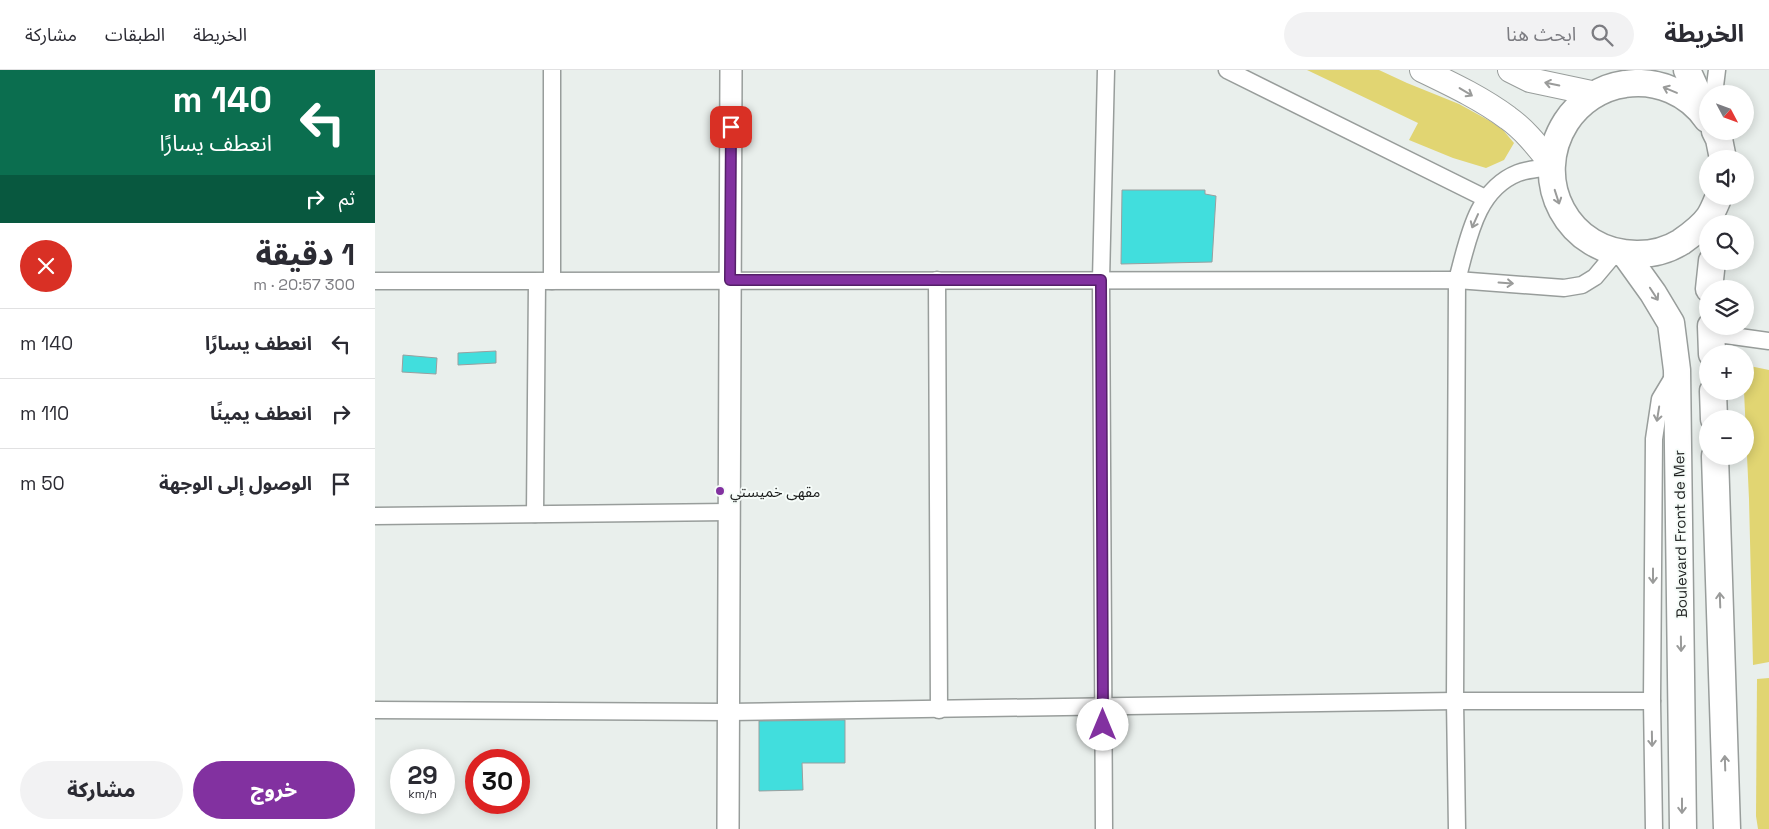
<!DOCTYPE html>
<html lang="ar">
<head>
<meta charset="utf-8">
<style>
  body { margin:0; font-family:"Space Grotesk","Noto Sans Arabic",sans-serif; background:#f2f2f3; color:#2b2b33; direction:rtl; height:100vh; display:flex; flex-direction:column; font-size:19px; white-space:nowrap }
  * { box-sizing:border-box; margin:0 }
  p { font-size:16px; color:#7c7c81 }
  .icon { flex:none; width:28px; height:28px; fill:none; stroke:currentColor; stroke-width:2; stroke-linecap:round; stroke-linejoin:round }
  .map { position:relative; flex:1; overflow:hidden; direction:ltr }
  .details { display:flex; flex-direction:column; background:#fff; width:375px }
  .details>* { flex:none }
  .top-card { background:#0b6e4f; color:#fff; overflow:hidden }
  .needle { width:32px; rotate:131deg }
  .tools { position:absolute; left:1324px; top:15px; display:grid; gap:10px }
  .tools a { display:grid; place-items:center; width:55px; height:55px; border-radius:50%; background:#fff; box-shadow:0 2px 12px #0003; font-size:25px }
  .speed { position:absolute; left:15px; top:679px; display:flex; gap:10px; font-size:25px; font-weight:700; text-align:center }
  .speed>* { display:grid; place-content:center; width:65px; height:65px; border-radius:50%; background:#fff; box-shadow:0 2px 12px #0003; line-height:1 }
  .speed small { font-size:12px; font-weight:400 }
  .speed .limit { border:8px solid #d22; background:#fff; color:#111 }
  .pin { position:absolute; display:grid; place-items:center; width:42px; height:42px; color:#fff; margin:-21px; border-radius:10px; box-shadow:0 2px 8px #0006 }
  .me { position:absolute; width:55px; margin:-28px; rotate:0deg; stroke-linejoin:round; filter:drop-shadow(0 0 4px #0008) }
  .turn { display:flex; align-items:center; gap:18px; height:105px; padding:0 20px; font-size:22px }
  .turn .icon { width:65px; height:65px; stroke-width:2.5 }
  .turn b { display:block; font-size:35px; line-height:42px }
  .then { display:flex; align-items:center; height:48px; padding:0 20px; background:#0003; gap:10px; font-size:19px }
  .round { display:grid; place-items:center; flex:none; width:52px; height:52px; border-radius:26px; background:#f2f2f3 }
  .head { display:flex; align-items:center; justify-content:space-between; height:85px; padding:0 20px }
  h1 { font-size:30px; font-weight:800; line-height:38px }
  .button { display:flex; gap:10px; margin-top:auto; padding:10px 20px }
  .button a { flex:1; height:58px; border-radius:30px; background:#8231a0; color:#fff; font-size:20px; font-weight:800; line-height:58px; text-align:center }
  .button a+a { background:#f2f2f3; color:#2b2b33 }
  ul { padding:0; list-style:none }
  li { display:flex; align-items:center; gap:15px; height:70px; padding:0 20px; border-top:1px solid #e1e1e2 }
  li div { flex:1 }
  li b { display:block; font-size:19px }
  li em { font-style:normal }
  header { display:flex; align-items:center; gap:30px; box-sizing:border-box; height:70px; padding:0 25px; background:#fff; border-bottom:1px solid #e1e1e2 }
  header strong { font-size:24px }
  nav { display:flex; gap:28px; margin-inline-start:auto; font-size:18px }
  .search { width:350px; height:45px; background:#f2f2f3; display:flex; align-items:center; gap:12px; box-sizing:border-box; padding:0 18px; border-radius:28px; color:#7c7c81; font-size:19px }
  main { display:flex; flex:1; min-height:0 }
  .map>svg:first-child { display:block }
  .green { fill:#e1d572 }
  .building { fill:#41dedd; stroke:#999f9f }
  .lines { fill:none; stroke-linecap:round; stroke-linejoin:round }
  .minor-casing { stroke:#989d9b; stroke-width:19 }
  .tertiary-casing { stroke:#989d9b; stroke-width:24 }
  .secondary-casing { stroke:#989d9b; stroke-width:26 }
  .primary-casing { stroke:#989d9b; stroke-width:29 }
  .minor { stroke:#fff; stroke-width:16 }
  .tertiary { stroke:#fff; stroke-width:21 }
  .secondary { stroke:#fff; stroke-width:24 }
  .primary { stroke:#fff; stroke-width:26 }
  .oneway { stroke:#9a9b9a }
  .route-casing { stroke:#542068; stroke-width:12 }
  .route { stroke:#8231a0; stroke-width:9 }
  .poi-dot { fill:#8231a0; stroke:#f6fcf9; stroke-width:2 }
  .labels { text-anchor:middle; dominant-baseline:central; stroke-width:4; stroke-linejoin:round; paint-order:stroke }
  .poi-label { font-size:15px; fill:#1e201f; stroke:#f6fcf9; text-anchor:start }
  .street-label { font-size:15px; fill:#1e201f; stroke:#f6fcf9 }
</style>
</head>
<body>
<header>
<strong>الخريطة</strong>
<div class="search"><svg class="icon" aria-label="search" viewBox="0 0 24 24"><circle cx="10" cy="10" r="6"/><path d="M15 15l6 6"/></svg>ابحث هنا</div>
<nav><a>الخريطة</a><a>الطبقات</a><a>مشاركة</a></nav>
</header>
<main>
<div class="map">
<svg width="1394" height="759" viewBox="0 0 1394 759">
  <rect width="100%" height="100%" fill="#e9efec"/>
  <g class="green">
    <path d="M932 0H1004L1032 13 1084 34 1115 51 1128 60 1139 73 1129 90 1111 98 1078 88 1034 70 1043 53Z"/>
    <path d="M1370 295 1394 300V592L1378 595 1374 429 1369 321Z"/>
    <path d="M1394 608V759H1383L1381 746 1382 609Z"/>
  </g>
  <g class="building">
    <path d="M747 120H830V124L841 126 837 192 746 194Z"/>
    <path d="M121 281V293L83 295V283Z"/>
    <path d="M28 285 62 288 61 304 27 302Z"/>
    <path d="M470 650V693H427L428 720 384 721V651Z"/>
  </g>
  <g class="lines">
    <defs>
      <g id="minor">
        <path d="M177 0V211"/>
        <path d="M852 0 1110 128"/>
        <path d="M1339 24 1342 0"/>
        <path d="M562 210 564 640"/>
        <path d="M0 211 1082 210 1189 218 1207 215 1220 207 1241 182"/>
        <path d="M1336 263 1394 271"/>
        <path d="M160 444 162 212"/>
        <path d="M0 446 354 442"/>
        <path d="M0 640 354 642 1080 631H1277"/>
        <path d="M729 759 726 210 731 0"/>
        <path d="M1082 759 1080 631 1082 210C1093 171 1100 120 1143 103 1153 99 1166 99 1177 96"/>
        <path d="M1279 759 1277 631 1279 369 1285 329 1300 304"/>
      </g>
      <path id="tertiary" d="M353 759 356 0"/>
      <g id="secondary">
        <path d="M1047 0C1076 14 1106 28 1133 48 1150 60 1163 77 1176 93"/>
        <path d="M1135 0 1155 10 1221 24"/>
      </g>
      <g id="primary">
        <path d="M1312 0 1331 42"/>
        <path d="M1332 49C1314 23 1282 9 1250 14 1226 17 1204 32 1191 52 1154 110 1193 185 1263 184 1278 184 1293 180 1306 172 1316 165 1327 157 1334 147 1338 141 1341 133 1344 126"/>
        <path d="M1340 61 1344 69 1348 89"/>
        <path d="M1250 184 1278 223 1296 253 1302 300 1308 759"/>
        <path d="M1334 219 1337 191"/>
        <path d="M1336 256 1337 284"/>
        <path d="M1338 321 1339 349"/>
        <path d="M1340 386 1352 759"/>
      </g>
    </defs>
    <use href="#minor" class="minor-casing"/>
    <use href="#tertiary" class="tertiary-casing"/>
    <use href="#secondary" class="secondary-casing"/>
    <use href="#primary" class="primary-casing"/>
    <use href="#minor" class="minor"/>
    <use href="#tertiary" class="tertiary"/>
    <use href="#secondary" class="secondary"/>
    <use href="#primary" class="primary"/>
  </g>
  <defs><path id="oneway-shaft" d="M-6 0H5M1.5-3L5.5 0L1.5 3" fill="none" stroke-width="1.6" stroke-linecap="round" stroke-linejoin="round" transform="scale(1.25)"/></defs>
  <g class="oneway">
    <use href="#oneway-shaft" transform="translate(1177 14) rotate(-168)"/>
    <use href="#oneway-shaft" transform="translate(1295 20) rotate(-157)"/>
    <use href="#oneway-shaft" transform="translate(1091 22) rotate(31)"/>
    <use href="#oneway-shaft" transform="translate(1182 127) rotate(72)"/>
    <use href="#oneway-shaft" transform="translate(1100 151) rotate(114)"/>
    <use href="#oneway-shaft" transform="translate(1131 213) rotate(4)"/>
    <use href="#oneway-shaft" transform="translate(1279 224) rotate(57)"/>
    <use href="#oneway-shaft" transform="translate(1283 344) rotate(99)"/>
    <use href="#oneway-shaft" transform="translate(1278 506) rotate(90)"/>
    <use href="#oneway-shaft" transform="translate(1345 530) rotate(-92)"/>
    <use href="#oneway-shaft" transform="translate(1306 574) rotate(89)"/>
    <use href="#oneway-shaft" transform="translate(1277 669) rotate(89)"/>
    <use href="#oneway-shaft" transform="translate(1350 693) rotate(-92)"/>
    <use href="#oneway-shaft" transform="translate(1307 736) rotate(90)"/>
  </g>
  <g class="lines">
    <defs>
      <path id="route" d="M356 57 355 210H726L728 655"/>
    </defs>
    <use href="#route" class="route-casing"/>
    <use href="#route" class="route"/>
  </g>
  <circle class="poi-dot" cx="345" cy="421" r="5"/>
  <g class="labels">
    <g class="poi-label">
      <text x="355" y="421">مقهى خميستي</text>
    </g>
    <g class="street-label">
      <text transform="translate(1305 464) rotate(-91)">Boulevard Front de Mer</text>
    </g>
  </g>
</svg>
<div class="tools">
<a><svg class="needle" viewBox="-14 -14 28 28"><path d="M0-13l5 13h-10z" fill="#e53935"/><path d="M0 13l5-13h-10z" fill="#7c7c81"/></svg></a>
<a><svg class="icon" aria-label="sound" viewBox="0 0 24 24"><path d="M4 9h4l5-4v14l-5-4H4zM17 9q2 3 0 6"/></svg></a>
<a><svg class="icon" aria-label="search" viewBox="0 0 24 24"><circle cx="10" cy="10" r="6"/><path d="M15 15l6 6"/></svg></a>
<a><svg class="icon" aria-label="layers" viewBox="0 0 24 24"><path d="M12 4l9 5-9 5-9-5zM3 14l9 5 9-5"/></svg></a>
<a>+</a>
<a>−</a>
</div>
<div class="speed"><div>29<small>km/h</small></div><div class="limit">30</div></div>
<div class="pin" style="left:356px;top:57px;background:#d93025"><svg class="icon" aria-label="arrive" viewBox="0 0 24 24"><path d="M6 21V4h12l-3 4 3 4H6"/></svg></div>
<svg class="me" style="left:728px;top:655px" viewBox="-20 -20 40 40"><circle r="19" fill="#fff"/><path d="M0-13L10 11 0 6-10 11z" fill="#8231a0"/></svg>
</div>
<section class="details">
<div class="top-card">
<div class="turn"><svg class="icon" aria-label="left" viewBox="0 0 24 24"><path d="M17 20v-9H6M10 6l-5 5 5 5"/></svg><div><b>140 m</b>انعطف يسارًا</div></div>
<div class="then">ثم<svg class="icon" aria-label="right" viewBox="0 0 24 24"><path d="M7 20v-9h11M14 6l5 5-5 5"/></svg></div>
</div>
<div class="head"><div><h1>1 دقيقة</h1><p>300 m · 20:57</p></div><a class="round" style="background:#d93025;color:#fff"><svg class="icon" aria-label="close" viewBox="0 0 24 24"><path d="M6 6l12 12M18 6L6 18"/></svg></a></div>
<ul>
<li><svg class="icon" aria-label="left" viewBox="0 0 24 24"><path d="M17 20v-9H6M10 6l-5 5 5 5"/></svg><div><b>انعطف يسارًا</b></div><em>140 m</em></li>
<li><svg class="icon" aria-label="right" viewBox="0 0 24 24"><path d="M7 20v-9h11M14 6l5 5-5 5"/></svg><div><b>انعطف يمينًا</b></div><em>110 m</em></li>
<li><svg class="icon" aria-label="arrive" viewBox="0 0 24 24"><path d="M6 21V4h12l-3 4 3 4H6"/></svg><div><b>الوصول إلى الوجهة</b></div><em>50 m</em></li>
</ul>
<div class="button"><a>خروج</a><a>مشاركة</a></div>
</section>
</main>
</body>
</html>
